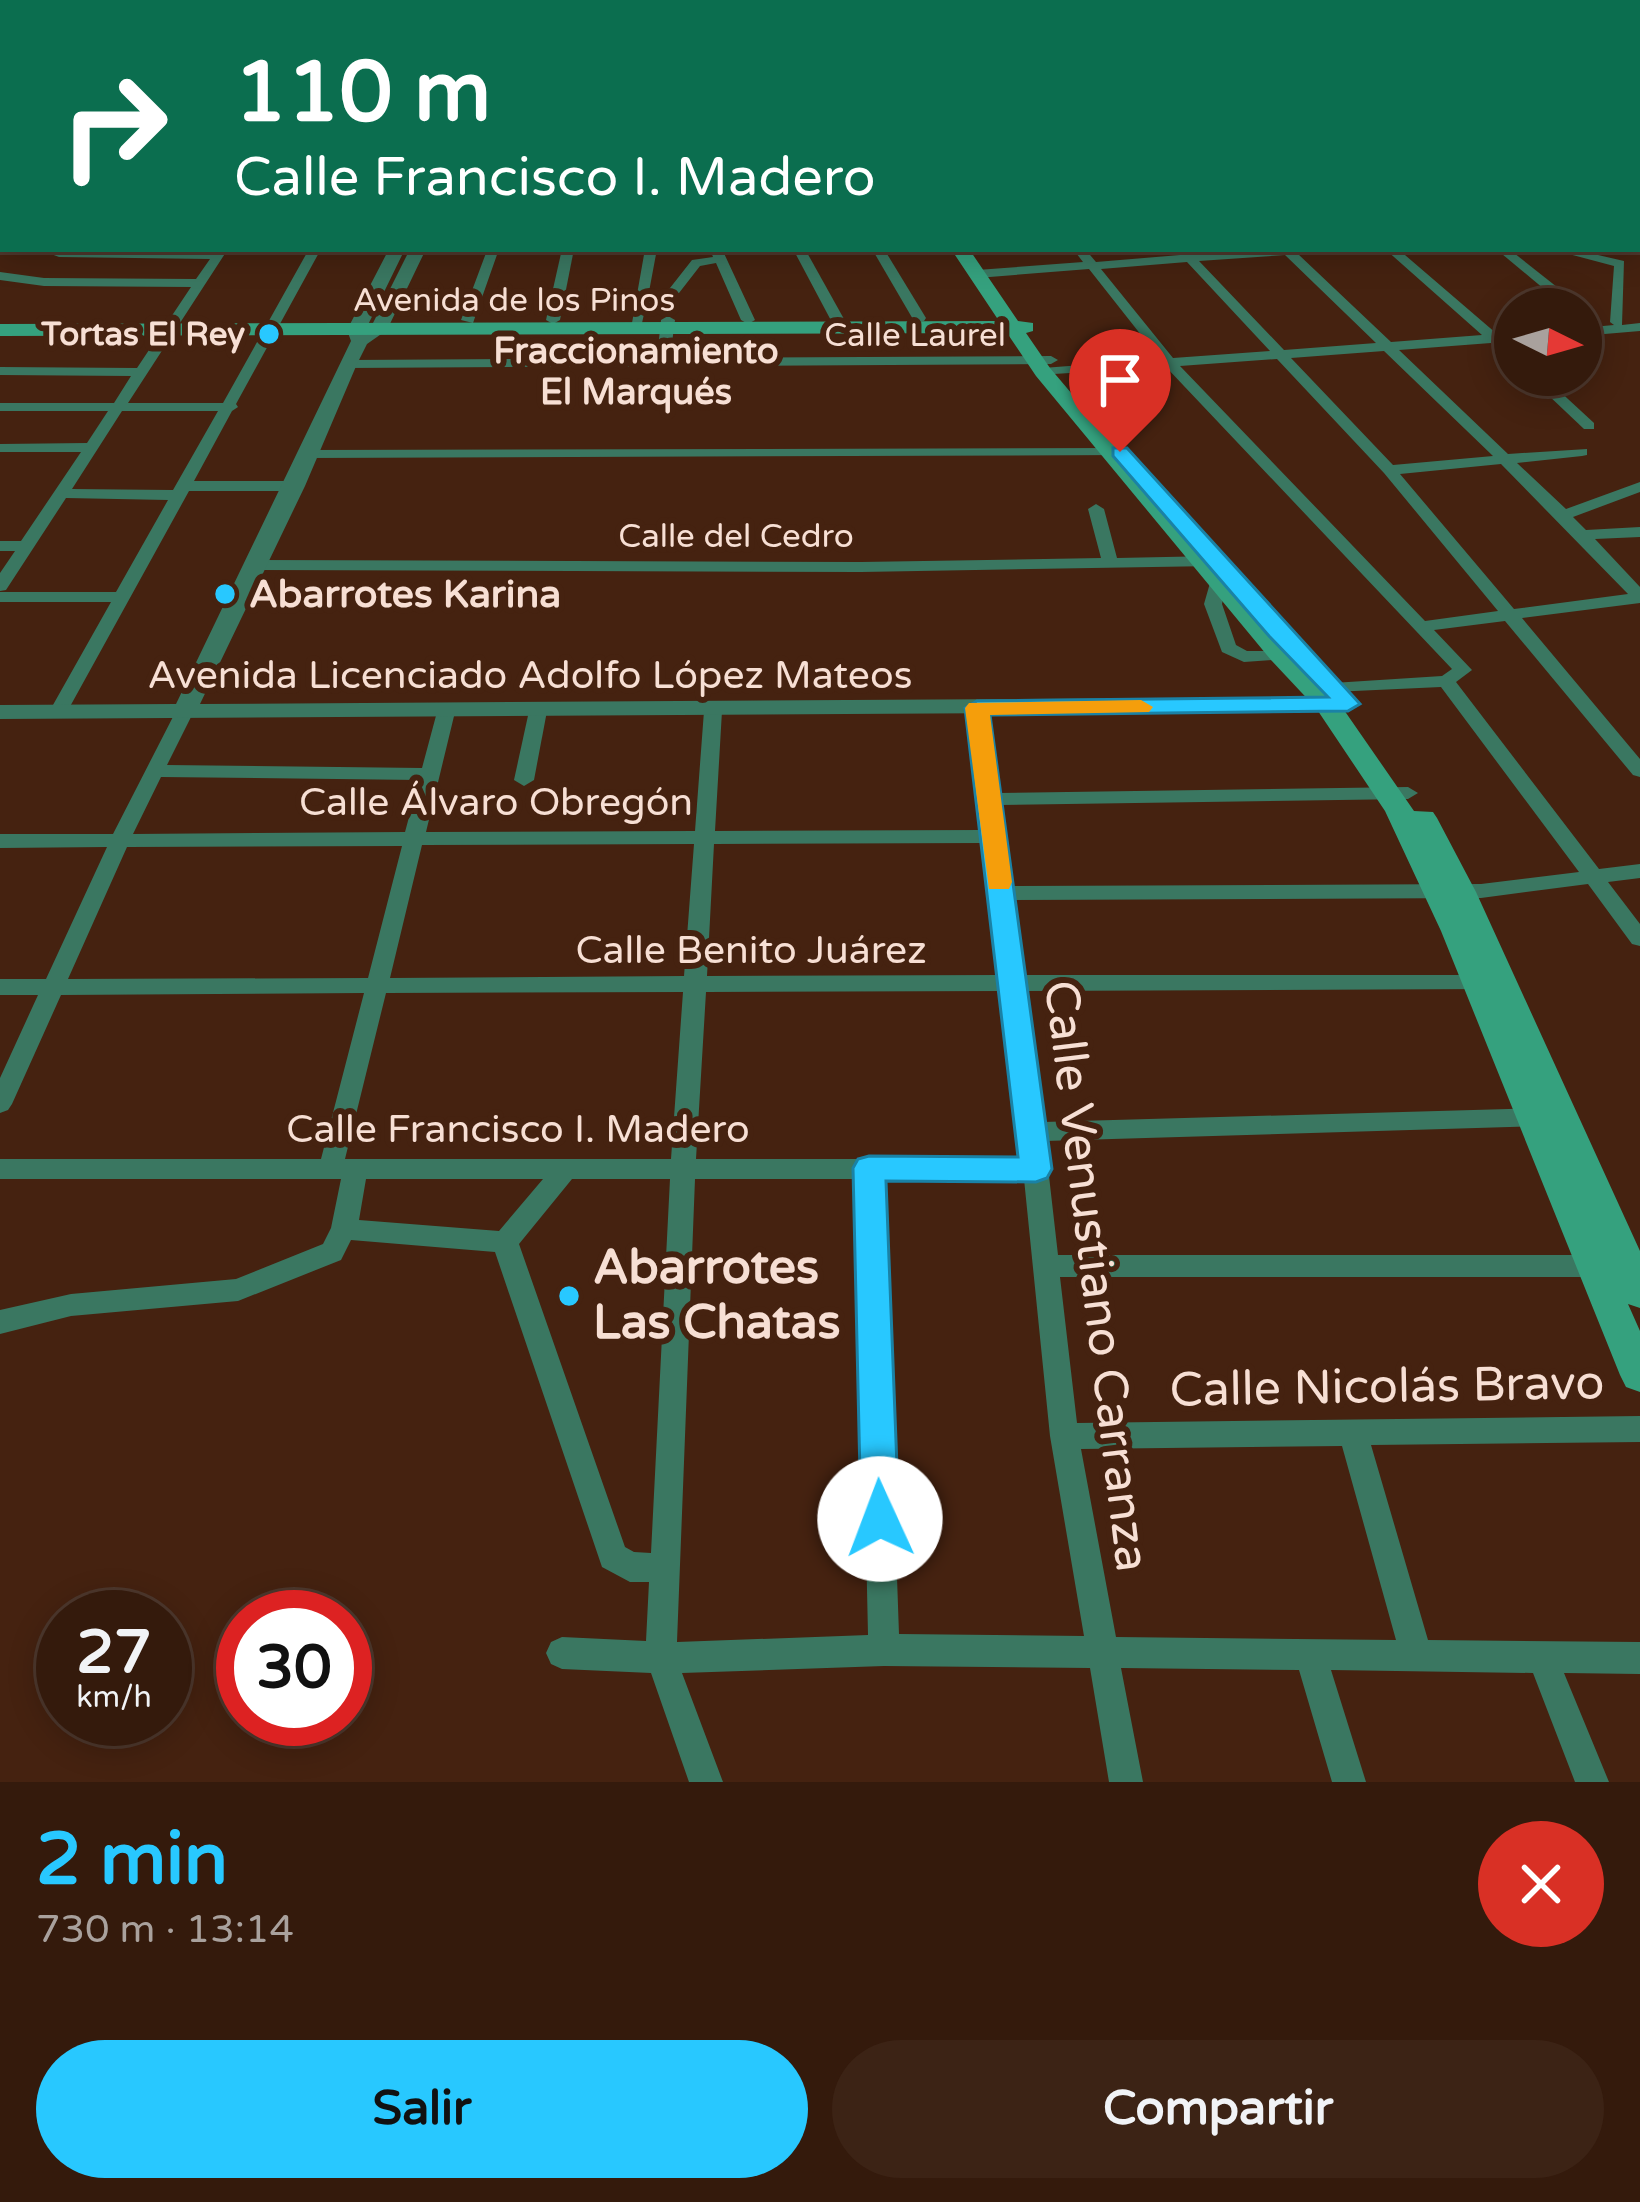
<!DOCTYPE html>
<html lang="es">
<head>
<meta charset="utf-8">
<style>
  body { margin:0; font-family:"Varela Round",sans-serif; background:#3c2315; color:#f1f3f6; height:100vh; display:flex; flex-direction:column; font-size:45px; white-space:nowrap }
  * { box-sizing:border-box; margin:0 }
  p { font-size:39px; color:#a9a19d }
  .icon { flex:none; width:66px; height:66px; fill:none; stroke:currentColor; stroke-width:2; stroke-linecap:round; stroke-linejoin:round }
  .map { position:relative; height:1782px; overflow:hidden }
  .drawer { display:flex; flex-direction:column; background:#341a0c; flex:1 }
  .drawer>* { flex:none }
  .banner { position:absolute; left:0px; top:0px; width:1641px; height:252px; box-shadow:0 6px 30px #0003,0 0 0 3px #4e382d; background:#0b6e4f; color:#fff; overflow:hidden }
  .needle { width:78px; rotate:95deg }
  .buttons { position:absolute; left:1494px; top:288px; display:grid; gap:24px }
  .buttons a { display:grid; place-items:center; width:108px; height:108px; border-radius:50%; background:#341a0c; box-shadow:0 6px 30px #0003,0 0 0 3px #4e382d; font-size:60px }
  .speed { position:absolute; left:36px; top:1590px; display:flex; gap:24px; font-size:60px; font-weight:700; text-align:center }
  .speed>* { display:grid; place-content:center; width:156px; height:156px; border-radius:50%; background:#341a0c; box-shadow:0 6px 30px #0003,0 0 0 3px #4e382d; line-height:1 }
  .speed small { font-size:30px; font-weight:400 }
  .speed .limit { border:18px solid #d22; background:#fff; color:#111 }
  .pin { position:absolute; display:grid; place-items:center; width:102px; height:102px; color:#fff; margin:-123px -51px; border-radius:50% 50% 50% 0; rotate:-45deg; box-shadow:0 0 12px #0007 }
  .pin .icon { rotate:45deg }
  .me { position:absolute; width:132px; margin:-66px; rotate:358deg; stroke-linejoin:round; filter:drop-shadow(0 0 9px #0008) }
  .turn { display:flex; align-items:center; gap:42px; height:252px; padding:0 36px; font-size:54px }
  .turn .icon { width:156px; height:156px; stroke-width:2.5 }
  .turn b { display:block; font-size:84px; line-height:102px }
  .round { display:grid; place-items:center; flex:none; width:126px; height:126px; border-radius:63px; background:#3c2315 }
  .headline { display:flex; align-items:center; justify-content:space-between; height:204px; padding:0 36px }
  h1 { font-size:72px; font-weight:700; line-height:90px; color:#28c8ff }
  .action { display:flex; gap:24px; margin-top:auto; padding:24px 36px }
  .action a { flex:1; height:138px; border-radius:72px; background:#28c8ff; color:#111; font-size:48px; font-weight:700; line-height:138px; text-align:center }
  .action a+a { background:#3c2315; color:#f1f3f6 }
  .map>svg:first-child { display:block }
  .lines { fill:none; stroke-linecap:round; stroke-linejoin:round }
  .minor { fill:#3a7761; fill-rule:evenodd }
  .tertiary { fill:#3a7761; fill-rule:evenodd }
  .secondary { fill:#35a17e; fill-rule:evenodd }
  .primary { fill:#26c194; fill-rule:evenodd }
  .motorway { fill:#57d8ad; fill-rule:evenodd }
  .route { fill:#28c8ff; stroke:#1a82a6; stroke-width:3 }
  .slow { fill:#f59e0b }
  .poi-dot { fill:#28c8ff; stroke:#452210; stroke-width:4.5 }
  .labels { text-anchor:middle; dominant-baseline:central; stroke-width:12; stroke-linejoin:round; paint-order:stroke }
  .far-street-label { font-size:33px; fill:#f7dfd4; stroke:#452210 }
  .far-poi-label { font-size:33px; font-weight:bold; fill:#f7dfd4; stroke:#452210; text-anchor:end }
  .far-neighbourhood-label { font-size:36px; font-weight:bold; fill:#f7dfd4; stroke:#452210 }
  .poi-label { font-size:39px; font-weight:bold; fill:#f7dfd4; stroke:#452210; text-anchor:start }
  .street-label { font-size:39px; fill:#f7dfd4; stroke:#452210 }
  .near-poi-label { font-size:48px; font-weight:bold; fill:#f7dfd4; stroke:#452210; text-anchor:start }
  .near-street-label { font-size:48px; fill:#f7dfd4; stroke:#452210 }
</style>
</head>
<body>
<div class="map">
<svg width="1640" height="1782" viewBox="0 0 1640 1782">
  <rect width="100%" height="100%" fill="#452210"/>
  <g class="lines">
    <g class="minor">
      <path d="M1065 0H1075L1078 3H1068Z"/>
      <rect x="0" y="52" width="3" height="6"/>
      <rect x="1638" y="102" width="2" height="9"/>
      <rect x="0" y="118" width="3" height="6"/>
      <rect x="0" y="139" width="3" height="6"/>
      <rect x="1638" y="142" width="2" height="6"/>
      <rect x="0" y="167" width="3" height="6"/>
      <rect x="0" y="200" width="3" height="9"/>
      <rect x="1638" y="202" width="2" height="9"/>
      <rect x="0" y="217" width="3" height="8"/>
      <path d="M0 243H3V249L7 250 0 251Z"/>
      <path d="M38 249H228L128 403H223L309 249H321L236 404 238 407 232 411 194 481H295L303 486 295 491H189L67 712 58 718 49 712 111 602H0V592H116L168 500 66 498 6 590 0 591V573L15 551H0V541H21L81 452H0V444L87 443 108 411H0V403H114L131 376 0 375V367L137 368 191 287 44 286 0 280V272L44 278 196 279 210 259 59 257ZM122 411H218L173 490 72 489Z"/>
      <path d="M412 249H499L473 323 461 320 486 253 417 255Z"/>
      <path d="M562 249H574L560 320 553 324 546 320Z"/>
      <path d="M645 249H657L648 297 670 288 692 260 713 257 710 249H722L755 320 748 324 741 320 716 263 700 266 679 293 646 305 642 323H632Z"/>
      <path d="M793 249H805L849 328 847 331 835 328Z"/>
      <path d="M872 249H884L926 318 924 321H914Z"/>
      <path d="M1073 249H1085L1096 262 1180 255 1175 249H1188L1193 254 1323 249 1298 254 1391 342 1482 335 1385 249H1398L1497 334 1515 333V341L1505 342 1515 350V361L1491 343 1399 350 1508 454 1587 449V455L1582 456 1517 463 1566 509 1640 482V492L1573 517 1586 530 1640 527V537L1595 539 1640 587V603L1522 618 1640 759V777L1633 775 1505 621 1434 630 1472 670 1456 682 1599 869 1640 864V878L1608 882 1640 924V946L1632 944 1588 884 1481 898 1012 900 1023 975H1498L1501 981 1498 987 1490 989 1025 991 1043 1122 1545 1108 1554 1110 1557 1117 1554 1124 1545 1126 1045 1141 1058 1255H1603L1612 1258 1616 1266 1612 1274 1603 1277H1060L1077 1423 1640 1416V1442L1371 1445 1428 1640 1640 1642V1674L1564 1673 1609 1782H1575L1533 1673 1331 1670 1366 1782H1332L1299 1670 1121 1668 1143 1782H1109L1090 1668 884 1666 682 1673 723 1782H689L651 1673 562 1669 551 1664 546 1653 551 1642 562 1637 646 1641 649 1582H630L602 1567 495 1252 351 1240 341 1260 238 1301 71 1316 0 1334V1310L71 1294 236 1279 323 1244 331 1228 341 1179H0V1159H321L364 993 61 995 12 1104 8 1110 0 1113V1078L38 995H0V979H46L107 847 0 848V834H113L177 709H191L193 713 167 765 422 768 437 712 446 706 453 708 455 712 426 832 695 831 704 711 713 705 722 711 715 831 983 830 968 708 977 702 986 708 998 793 1408 787 1418 793 1408 799 999 805 1011 886 1481 884 1579 872 1441 687 1311 693 1308 689 1311 685 1317 684 1442 676 1452 669 1166 367 1038 375V369L1043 368 1160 359 1089 269 977 278 971 274 977 270 1083 262ZM1285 255 1376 343 1284 350 1199 261ZM1187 262 1270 351 1173 358 1101 269ZM1384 351 1493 456 1393 465 1291 358ZM1277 359 1384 473 1498 611 1425 621 1180 366ZM1501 464 1628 594 1514 609 1400 474ZM161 777 419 780 405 832 133 834ZM984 843 1001 975 707 976 714 844ZM694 844 684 976 390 978 422 845ZM402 846 368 978 68 979 127 847ZM1003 991 1023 1159H696L706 992ZM683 992 671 1159H345L386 993ZM366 1179H543L499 1231 359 1220ZM572 1179H670L651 1553 634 1552 625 1547 519 1244ZM695 1179H858L868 1635 677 1642ZM883 1179H1024L1050 1436 1084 1636 899 1634ZM1342 1446 1396 1640 1116 1637 1081 1449Z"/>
      <path d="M1496 249H1509L1581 306 1582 309 1581 311 1568 309Z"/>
      <path d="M1550 249H1572L1624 261 1622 325 1640 323V331L1581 336V328L1614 325 1610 322 1614 266Z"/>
      <path d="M668 316 675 320 670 358 1051 356 1058 360 1051 364 348 368 341 364 348 360 657 358 661 320Z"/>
      <path d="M1527 375H1542L1594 423V429H1584Z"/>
      <path d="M1120 448 1127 452 1125 455 309 458 302 454 309 450Z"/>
      <path d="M1096 504 1104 509 1117 558 1214 556 1222 561 1214 566 861 572 258 570 250 565 258 560 861 562 1101 558 1088 509Z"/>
      <path d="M1218 578 1226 583 1222 604 1236 645 1247 651H1286V659L1244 662 1222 652 1204 604 1210 583Z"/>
      <path d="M538 705 547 711 534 780 524 786 514 780 529 711Z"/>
    </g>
    <g class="tertiary">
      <path d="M3 111V120L0 121V112Z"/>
      <rect x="1638" y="234" width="2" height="10"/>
      <path d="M389 249H405L365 331 371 327 410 249H426L387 330 367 344 357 364 305 486 200 704 1348 697 1360 704 1348 711 0 719V705L176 704 351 341 347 330Z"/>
    </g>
    <path class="secondary" d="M951 249H969L1018 321 1033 323V331L1026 333 1050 368 1289 650 1335 697 1414 811 1433 812 1437 818 1476 892 1640 1251V1308L1628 1304 1640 1331V1392L1626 1387 1620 1375 1441 931 1385 811 1316 708 1271 660 1036 376 1007 333 0 336V324L999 321Z"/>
    <g class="primary">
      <path d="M544 0H668L671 3H547Z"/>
      <path d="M793 0H811L814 3H796Z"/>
      <rect x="0" y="11" width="3" height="8"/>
      <rect x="1638" y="23" width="2" height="8"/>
      <rect x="1638" y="48" width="2" height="8"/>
    </g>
    <g class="motorway">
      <path d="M9 0H127L130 3H11Z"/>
      <path d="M406 0H572L403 3Z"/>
      <rect x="1638" y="35" width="2" height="10"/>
    </g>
  </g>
  <path class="route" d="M1113 448H1127L1360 704 1348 711 990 715 1052 1169 1047 1178 1036 1182 886 1181 899 1519 894 1531 880 1537 866 1531 861 1519 853 1168 858 1159 869 1156 1018 1157 965 708 977 701 1328 697 1269 636 1113 456Z"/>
  <path class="slow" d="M1141 700 1153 707 1149 712 990 715 1012 882 1009 889H989L965 708 969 703Z"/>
  <g class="poi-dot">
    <circle cx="269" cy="334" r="12"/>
    <circle cx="225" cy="594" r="12"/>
    <circle cx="569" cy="1296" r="12"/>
  </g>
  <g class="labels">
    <g class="far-street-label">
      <text x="514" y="300">Avenida de los Pinos</text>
      <text x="915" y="335">Calle Laurel</text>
      <text x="736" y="536">Calle del Cedro</text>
    </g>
    <g class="far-poi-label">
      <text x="245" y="334">Tortas El Rey</text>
    </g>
    <g class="far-neighbourhood-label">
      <text x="636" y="351">Fraccionamiento<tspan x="636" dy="41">El Marqués</tspan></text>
    </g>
    <g class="poi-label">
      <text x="249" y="594">Abarrotes Karina</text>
    </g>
    <g class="street-label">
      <text x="530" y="675">Avenida Licenciado Adolfo López Mateos</text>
      <text x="496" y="802">Calle Álvaro Obregón</text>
      <text x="751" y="950">Calle Benito Juárez</text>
      <text x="518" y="1129">Calle Francisco I. Madero</text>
    </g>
    <g class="near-poi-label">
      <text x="593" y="1268">Abarrotes<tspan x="593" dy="55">Las Chatas</tspan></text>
    </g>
    <g class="near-street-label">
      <text transform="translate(1096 1276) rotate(83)">Calle Venustiano Carranza</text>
      <text transform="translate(1387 1387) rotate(-1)">Calle Nicolás Bravo</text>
    </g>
  </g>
</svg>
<div class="buttons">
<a><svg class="needle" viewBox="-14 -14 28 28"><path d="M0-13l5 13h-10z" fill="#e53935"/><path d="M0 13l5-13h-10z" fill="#a9a19d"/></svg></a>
</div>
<div class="speed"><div>27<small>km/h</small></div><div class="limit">30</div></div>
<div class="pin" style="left:1120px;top:452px;background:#d93025"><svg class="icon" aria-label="arrive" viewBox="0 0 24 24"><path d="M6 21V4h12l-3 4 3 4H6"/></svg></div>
<svg class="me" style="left:880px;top:1519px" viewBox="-20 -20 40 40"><circle r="19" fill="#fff"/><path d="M0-13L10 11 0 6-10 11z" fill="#28c8ff"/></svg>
<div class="banner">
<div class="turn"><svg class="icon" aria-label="right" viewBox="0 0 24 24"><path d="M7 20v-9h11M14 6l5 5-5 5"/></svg><div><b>110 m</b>Calle Francisco I. Madero</div></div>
</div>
</div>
<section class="drawer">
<div class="headline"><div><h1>2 min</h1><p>730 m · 13:14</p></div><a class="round" style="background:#d93025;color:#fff"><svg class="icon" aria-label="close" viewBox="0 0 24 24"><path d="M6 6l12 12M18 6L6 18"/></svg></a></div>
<div class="action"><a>Salir</a><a>Compartir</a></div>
</section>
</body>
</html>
